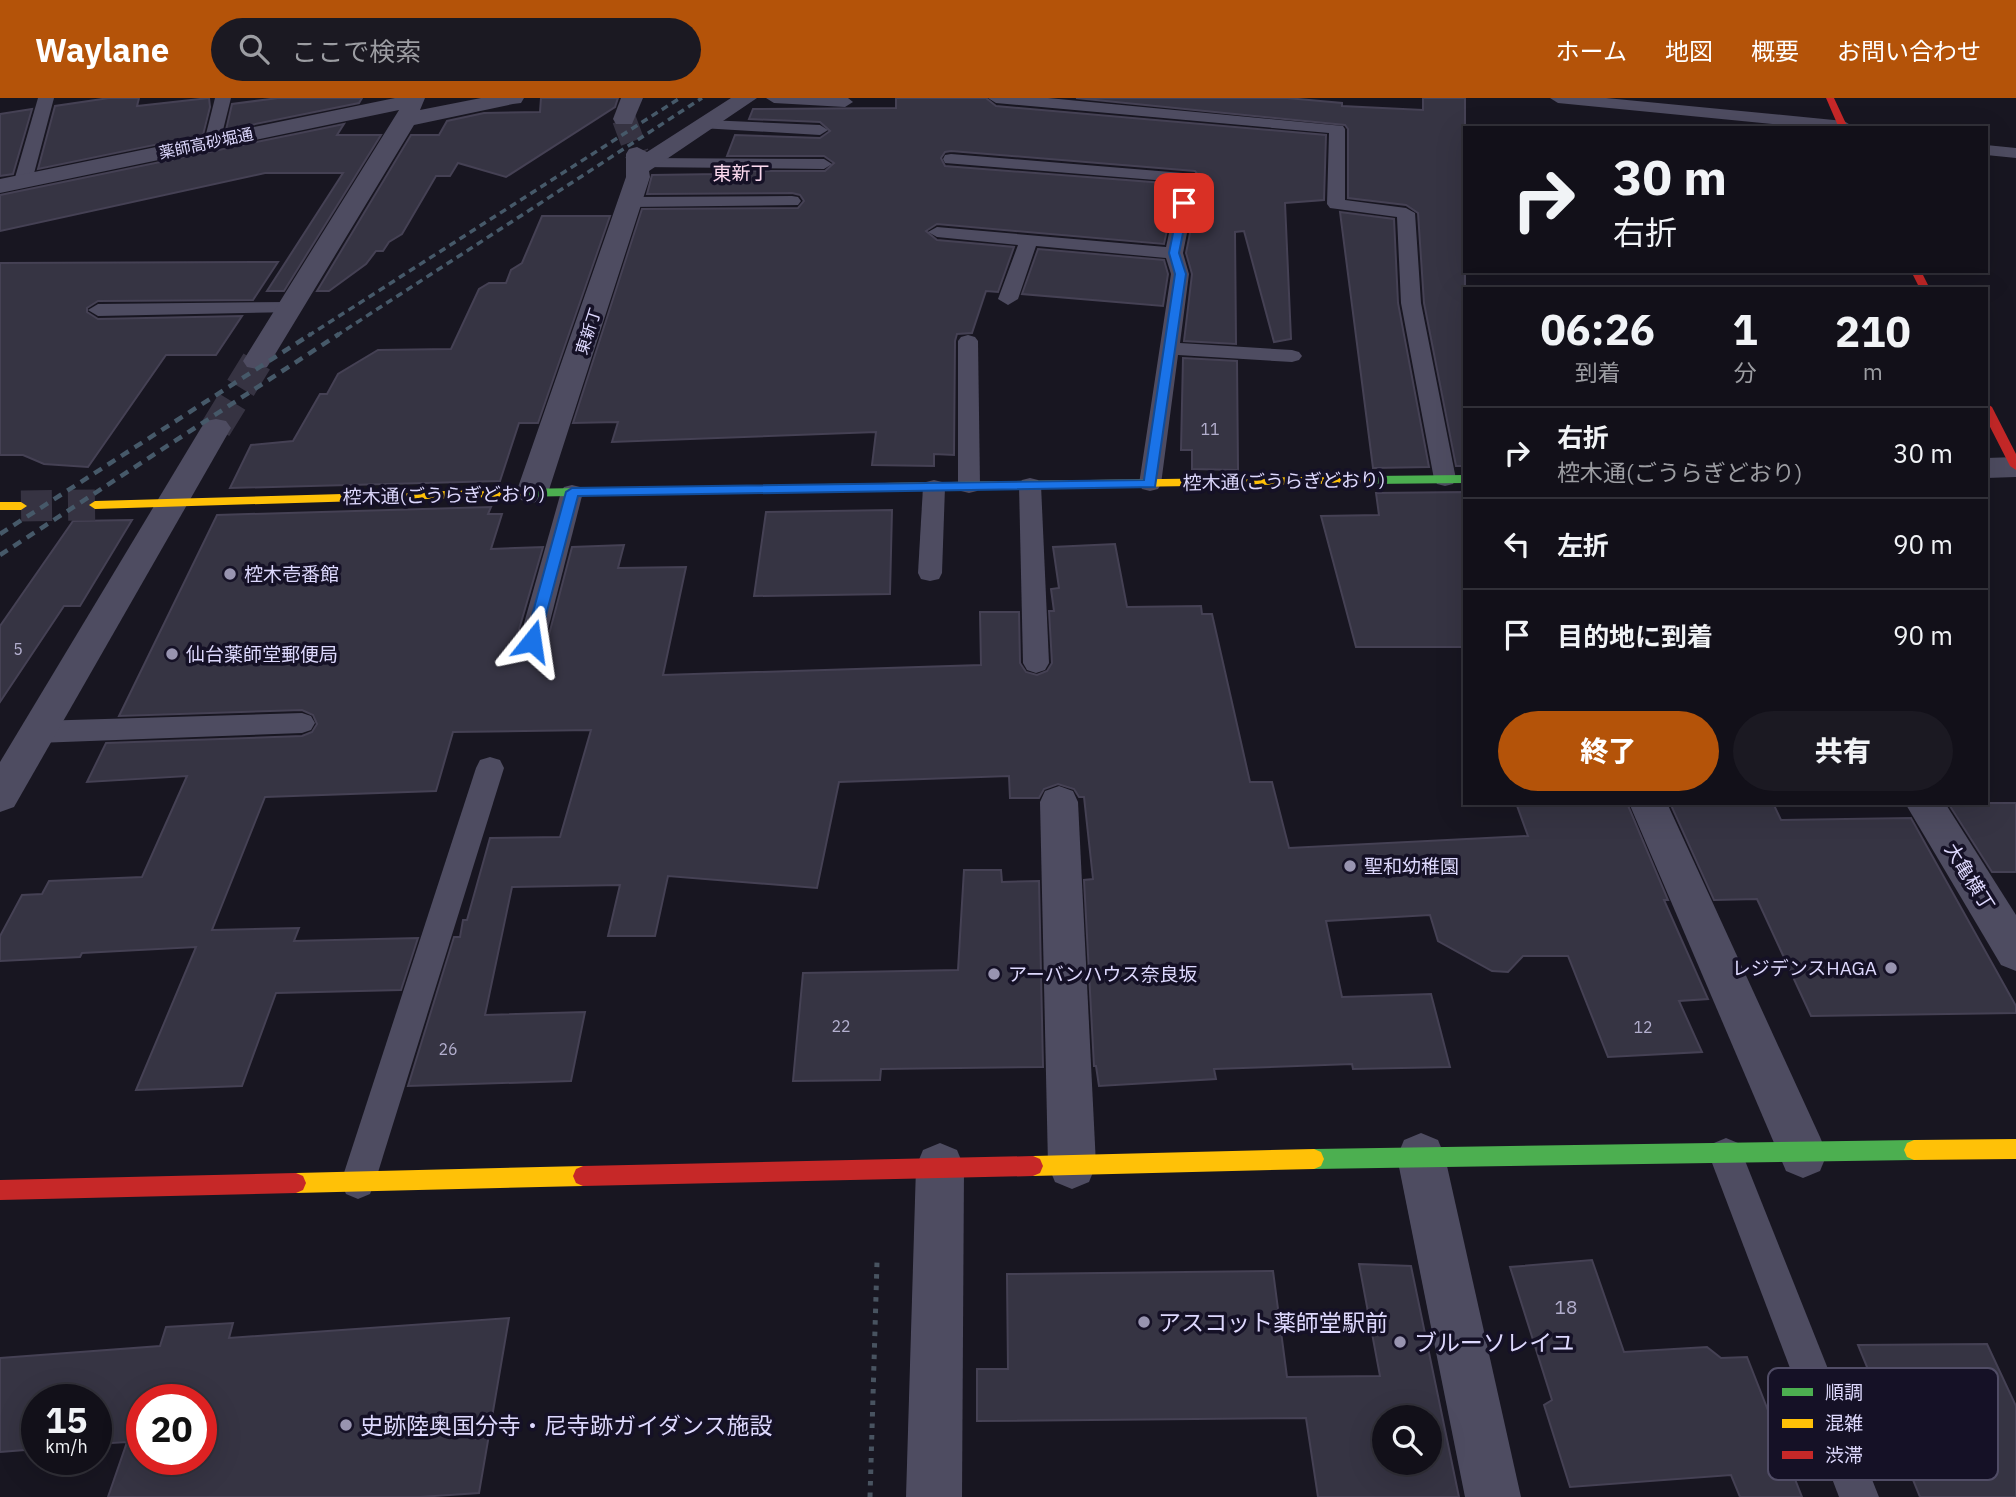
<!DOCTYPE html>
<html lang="ja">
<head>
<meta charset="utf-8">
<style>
  body { margin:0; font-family:"IBM Plex Sans","Noto Sans JP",sans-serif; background:#1b1922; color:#f1f3f6; height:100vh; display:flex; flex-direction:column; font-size:26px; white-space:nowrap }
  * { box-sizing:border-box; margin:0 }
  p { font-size:23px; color:#9c9da2 }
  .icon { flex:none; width:38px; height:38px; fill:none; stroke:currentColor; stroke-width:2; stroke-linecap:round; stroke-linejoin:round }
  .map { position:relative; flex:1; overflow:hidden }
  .sheet { position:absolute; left:1463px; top:189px; width:525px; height:518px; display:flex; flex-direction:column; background:#121019; border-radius:0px; box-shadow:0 7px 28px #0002,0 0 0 2px #313038 }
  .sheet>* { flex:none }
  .guide { position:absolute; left:1463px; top:28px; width:525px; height:147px; border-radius:0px; box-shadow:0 7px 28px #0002,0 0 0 2px #313038; background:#121019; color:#f1f3f6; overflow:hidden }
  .controls { position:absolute; left:1372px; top:1307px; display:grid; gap:14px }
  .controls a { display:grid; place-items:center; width:70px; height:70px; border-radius:50%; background:#121019; box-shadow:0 7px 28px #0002,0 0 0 2px #313038; font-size:35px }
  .speed { position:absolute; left:21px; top:1286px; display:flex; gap:14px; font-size:35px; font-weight:700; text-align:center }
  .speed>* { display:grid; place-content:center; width:91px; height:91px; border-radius:50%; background:#121019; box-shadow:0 7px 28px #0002,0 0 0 2px #313038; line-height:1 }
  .speed small { font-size:18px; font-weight:400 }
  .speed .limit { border:10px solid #d22; background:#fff; color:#111 }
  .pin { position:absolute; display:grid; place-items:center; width:60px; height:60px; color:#fff; margin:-30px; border-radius:14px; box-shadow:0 4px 10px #0006 }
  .me { position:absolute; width:77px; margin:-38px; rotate:15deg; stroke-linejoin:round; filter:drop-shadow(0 0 5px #0008) }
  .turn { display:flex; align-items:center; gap:24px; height:147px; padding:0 35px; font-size:32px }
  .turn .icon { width:91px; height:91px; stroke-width:2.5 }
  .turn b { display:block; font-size:49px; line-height:60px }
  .eta { display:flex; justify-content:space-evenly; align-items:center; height:119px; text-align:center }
  .eta b { font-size:42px; font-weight:800; line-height:49px }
  .primary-button { display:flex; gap:14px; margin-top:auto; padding:14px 35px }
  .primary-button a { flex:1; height:80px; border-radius:42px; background:#b45309; color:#fff; font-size:28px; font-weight:800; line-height:80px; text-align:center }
  .primary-button a+a { background:#1b1922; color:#f1f3f6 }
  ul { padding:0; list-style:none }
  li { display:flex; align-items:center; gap:21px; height:91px; padding:0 35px; border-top:2px solid #313038 }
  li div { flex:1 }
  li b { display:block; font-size:26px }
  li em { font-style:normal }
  header { display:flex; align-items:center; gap:42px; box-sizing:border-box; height:98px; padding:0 35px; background:#b45309; color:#fff }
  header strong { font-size:33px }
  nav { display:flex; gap:38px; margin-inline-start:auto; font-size:24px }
  .search { width:490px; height:63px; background:#1b1922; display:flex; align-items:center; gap:18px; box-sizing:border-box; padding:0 24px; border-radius:38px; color:#9c9da2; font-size:26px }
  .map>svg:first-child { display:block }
  .building { fill:#363443; stroke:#454154; stroke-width:2; fill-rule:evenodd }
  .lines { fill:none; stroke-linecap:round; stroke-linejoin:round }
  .street-tunnel-far1 { stroke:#363342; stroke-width:24; stroke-dasharray:24 12; stroke-linecap:butt }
  .street-tunnel { stroke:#363342; stroke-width:31; stroke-dasharray:31 16; stroke-linecap:butt }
  .secondary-tunnel { stroke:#363342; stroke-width:31; stroke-dasharray:31 16; stroke-linecap:butt }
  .path { stroke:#485360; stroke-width:5; stroke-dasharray:4.5 7; stroke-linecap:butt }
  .lane { fill:#4e4c61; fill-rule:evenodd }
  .street { fill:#4e4c61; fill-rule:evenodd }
  .fast { fill:#4caf50; fill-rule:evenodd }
  .slow { fill:#ffc107; fill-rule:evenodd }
  .jam { fill:#c62828; fill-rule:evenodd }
  .rail-far1 { stroke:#465969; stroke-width:3.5; stroke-dasharray:7 5; stroke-linecap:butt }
  .rail { stroke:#465969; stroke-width:4.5; stroke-dasharray:9 7; stroke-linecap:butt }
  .route { fill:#1a73e8; stroke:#114b97; stroke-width:2 }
  .poi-dot { fill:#9894b0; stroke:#151126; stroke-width:2.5 }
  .labels { text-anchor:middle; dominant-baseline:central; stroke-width:7; stroke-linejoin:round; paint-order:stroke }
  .far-street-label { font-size:16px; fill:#ddd8fd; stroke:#151126 }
  .number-label { font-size:16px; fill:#b3afce }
  .far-quarter-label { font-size:19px; fill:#fddaef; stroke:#151126 }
  .street-label { font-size:19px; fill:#ddd8fd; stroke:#151126 }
  .poi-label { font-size:19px; fill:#ddd8fd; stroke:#151126; text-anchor:start }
  .near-number-label { font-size:19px; fill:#b3afce }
  .near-poi-label { font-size:23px; fill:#ddd8fd; stroke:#151126; text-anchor:start }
  .key { fill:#151126; stroke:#514d66; stroke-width:2 }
  .key-label { font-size:19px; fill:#ddd8fd }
</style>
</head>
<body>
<header>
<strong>Waylane</strong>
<div class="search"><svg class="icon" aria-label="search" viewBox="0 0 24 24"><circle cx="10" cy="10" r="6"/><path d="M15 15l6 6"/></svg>ここで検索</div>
<nav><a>ホーム</a><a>地図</a><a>概要</a><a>お問い合わせ</a></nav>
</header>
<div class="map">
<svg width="2016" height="1399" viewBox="0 0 2016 1399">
  <rect width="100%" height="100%" fill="#181621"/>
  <g class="building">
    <path d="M109 0H139L137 8 209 0 210 9 203 37 38 71 55 8Z"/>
    <path d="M278 0H362L359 5 226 32 232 6Z"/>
    <path d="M541 0H618L615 9 506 79 458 65 450 78H436L402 136 389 144 383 153H376L366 166 329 193H317L411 37H439L447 23 484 15 540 14Z"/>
    <path d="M896 0H986L996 8 1326 37 1324 102 1285 105 1291 241 1274 244 1244 133 1235 134 1236 246 1184 243 1192 176 1186 155 1201 81 1195 73 951 53 945 54 941 60 945 68 1177 86 1164 146 937 126 926 133 937 142 1014 149 998 194 986 193 972 235 957 236 955 243 954 357 934 356V368L872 367 876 334 612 344 618 324 573 325 642 111 798 110 804 103 800 97 792 95 647 96 652 77 719 76 720 73H825L834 65 824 58H727L735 37 820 40 830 33 820 24 749 21 753 11 896 10Z"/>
    <path d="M1076 0H1287L1342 5V8L1423 12V0H1465V368H1456L1424 205 1418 115 1406 107 1348 100V31L1345 27Z"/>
    <path d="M32 11 13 76 0 78V16Z"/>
    <path d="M344 26 337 37H381L284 193H267L343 75H265L0 133V97Z"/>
    <path d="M1340 114 1394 121 1398 205 1429 369 1373 370Z"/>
    <path d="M542 118H610L538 325H519L500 383 230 390 251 347 293 343 320 296H327L338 276 378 252 451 251 479 191 489 185H506L511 172 522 165Z"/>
    <path d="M1038 151 1164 162 1168 176 1163 208 1022 196Z"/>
    <path d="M278 164 253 202 98 203 87 210V214L98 221 242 218 216 257H166L88 369 44 366 23 357H0V165Z"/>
    <path d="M1183 260 1237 263 1238 372 1192 371V352H1181Z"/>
    <path d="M1465 394V549H1356L1321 418 1379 417 1376 395Z"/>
    <path d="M491 409 488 416H502L491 451 543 449 516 542 522 553H542L547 544 572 449 624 447 618 470 686 469 663 577 981 567 980 514H1019L1020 565 1026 574 1037 577 1047 573 1052 565 1049 513H1054L1051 491 1059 490 1053 449 1115 446 1127 509 1201 508 1202 516H1212L1250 684H1272L1289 750 1528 738 1516 705H1627L1668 802H1664L1708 901 1679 903 1702 954 1608 959 1568 858H1523L1508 874 1492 873 1438 843 1430 817 1326 823 1342 899 1431 896 1450 969 1353 971 1352 966 1214 971 1216 981 1099 988 1096 968H1094L1084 782 1093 781 1084 699H1079L1074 691 1058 686 1044 691 1039 700H1010L1009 678 839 684 817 790 668 778 655 838H608L620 787 512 789 485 917 585 914 571 983 408 988 454 839H460L463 822H467L490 740 560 739 591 632 453 634 436 693 265 699 212 832 299 830 294 843 418 840 401 892 276 895 242 988 136 992 196 849 82 855 80 859 0 863V838L22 797 42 796 49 783 142 779 187 678 87 684 106 645 302 638 312 634 317 626 313 617 302 612 119 618 217 417Z"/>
    <path d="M892 412 890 496 754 498 766 414Z"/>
    <path d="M132 422 80 508H64L0 604V528L73 423Z"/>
    <path d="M1670 705H1773L1781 722 1911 720 2016 908V915L1811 918 1757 801 1714 802Z"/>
    <path d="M1948 705H2016V774H1992Z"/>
    <path d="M964 772H1001L1002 784 1039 783 1043 969 881 971 880 982 793 983 803 875 958 872Z"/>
    <path d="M1592 1162 1624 1254 1707 1249 1721 1260 1747 1259 1802 1399H1740L1731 1377 1570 1389 1544 1307 1552 1302 1510 1169Z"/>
    <path d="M1359 1166 1411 1168 1459 1399H1318L1306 1320 977 1323V1271H1008L1007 1176 1273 1173 1287 1279 1380 1278ZM1384 1320H1430V1365H1384Z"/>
    <path d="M509 1220 479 1395 420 1399H108L127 1344 96 1346V1302H37V1351L0 1354V1260L160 1248 166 1229 233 1225 229 1240ZM142 1302H201V1362H142Z"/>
    <path d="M1987 1246 2016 1308V1399H1920L1858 1247Z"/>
  </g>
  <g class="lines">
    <path class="street-tunnel-far1" d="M624 21 637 56"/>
    <path class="street-tunnel" d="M216 330 257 263"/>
    <path class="secondary-tunnel" d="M21 408 95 407"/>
    <path class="path" d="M870 1399 877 1164"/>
    <g class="lane">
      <path d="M38 0H54L32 83 23 88 14 83Z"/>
      <path d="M215 0H231L220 44 212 49 204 44Z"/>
      <path d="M766 0H848L853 4 845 9 774 5Z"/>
      <path d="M988 0H1048L1343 28 1345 31V102L1406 110 1415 115 1421 205 1456 381 1453 386 1445 388 1437 386 1434 381 1401 205 1397 119 1330 110 1327 106 1329 35 996 5Z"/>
      <path d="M1550 0H1606L1844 23 1852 28 1812 30 1558 5Z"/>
      <path d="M707 22 820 27 828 32 820 37 701 30 699 27 701 24Z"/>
      <path d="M1986 47 2016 50V60L1986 57Z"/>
      <path d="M951 56 1195 76 1198 80 1183 155 1189 176 1180 245 1292 252 1299 254 1302 258 1299 262 1292 264 1178 257 1161 386 1158 391 1150 393 1142 391 1139 386 1171 176 1166 160 1036 148 1018 201 1008 207 998 201 1018 147 937 139 928 134 937 129 1166 149 1180 84 945 65 943 61 945 57Z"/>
      <path d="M646 60 824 61 832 66 824 71 640 69 638 65 640 61Z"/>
      <path d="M792 98 798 99 801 103 798 107 630 109 621 104 630 99Z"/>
      <path d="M289 204 296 206 299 210 296 214 98 218 88 212 98 206Z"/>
      <path d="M968 237 975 239 978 243 980 388 977 393 969 395 961 393 958 388V243L961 239Z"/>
      <path d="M1030 380 1038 382 1041 387 1049 565 1045 572 1036 575 1027 572 1023 565 1019 387 1022 382Z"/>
      <path d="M934 382 942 384 945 389 942 475 939 481 930 483 921 481 918 475 923 389 926 384Z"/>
      <path d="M572 387 580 389 583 394 545 543 541 550 532 552 523 550 519 543 561 394 564 389Z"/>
      <path d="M302 615 311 618 315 625 311 632 302 635 37 645 28 641 24 634 28 627 37 623Z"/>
      <path d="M490 659 500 662 504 670 375 1084 370 1096 358 1101 346 1096 341 1084 476 670 480 662Z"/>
      <path d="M1726 1040 1738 1045 1879 1399H1839L1709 1057 1714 1045Z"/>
    </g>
    <g class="street">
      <path d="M395 0H425L420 12 481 0H524L521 5 513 6 414 27 271 263 267 269 257 271 247 269 243 263 399 12 0 95V81Z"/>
      <path d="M621 0H643L632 26H616L613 21Z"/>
      <path d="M731 0H757L649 73 650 79 548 395 543 402 532 405 521 402 516 395 626 79V56L629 51 637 49 647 54Z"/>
      <path d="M216 321 226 323 231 330 14 709 0 714V664L201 330 206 323Z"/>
      <path d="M2016 359V379L1986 380V360Z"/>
      <path d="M1059 688 1073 693 1078 704 1096 1067 1089 1084 1072 1091 1055 1084 1048 1067 1040 704 1045 693Z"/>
      <path d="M1629 705H1667L1820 1039 1827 1056 1820 1073 1803 1080 1786 1073Z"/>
      <path d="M1905 705H1945L2016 817V873L2001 867Z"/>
      <path d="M1421 1035 1438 1042 1445 1059 1521 1399H1465L1397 1059 1404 1042Z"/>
      <path d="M940 1045 957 1052 964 1069 962 1399H906L916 1069 923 1052Z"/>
    </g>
    <g class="fast">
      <path d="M1465 377V385L1371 386 1365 382 1371 378Z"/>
      <path d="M884 385 888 386V392L518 399 512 395 518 391Z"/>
      <path d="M1914 1042 1921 1045 1924 1052 1921 1059 1914 1062 1314 1071 1307 1068 1304 1061 1307 1054 1314 1051Z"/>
    </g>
    <g class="slow">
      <path d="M1371 378 1375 379V385L884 393 878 389 884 385Z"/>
      <path d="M518 391 523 392V398L95 411 89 407 95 403Z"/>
      <path d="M0 404H21L27 408 21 412H0Z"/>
      <path d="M2016 1041V1061L1914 1062 1907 1059 1904 1052 1907 1045 1914 1042Z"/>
      <path d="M1314 1051 1321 1054 1324 1061 1321 1068 1314 1071 1033 1078 1026 1075 1023 1068 1026 1061 1033 1058Z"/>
      <path d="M583 1068 590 1071 593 1078 590 1085 583 1088 296 1095 289 1092 286 1085 289 1078 296 1075Z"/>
    </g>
    <g class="jam">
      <path d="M1826 0H1834L1848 30H1839Z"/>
      <path d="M1911 173H1921L1930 191H1920Z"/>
      <path d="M1986 305 1992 309 2016 356V372L2010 368 1986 321Z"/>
      <path d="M1033 1058 1040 1061 1043 1068 1040 1075 1033 1078 583 1088 576 1085 573 1078 576 1071 583 1068Z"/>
      <path d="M296 1075 303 1078 306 1085 303 1092 296 1095 0 1102V1082Z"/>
    </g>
    <g class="rail-far1">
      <path d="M308 238 680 0"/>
      <path d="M336 238 702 0"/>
    </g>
    <g class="rail">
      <path d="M0 436 311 236"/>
      <path d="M0 457 339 236"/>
    </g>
  </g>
  <path class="route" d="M1184 102 1189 105 1179 155 1186 176 1155 389 578 398 539 543 537 547H527L525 543 566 394 572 390 1144 382 1175 176 1169 155 1179 105Z"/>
  <g class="poi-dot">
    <circle cx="230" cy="476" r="7"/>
    <circle cx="172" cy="556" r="7"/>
    <circle cx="1350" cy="768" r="7"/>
    <circle cx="1891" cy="870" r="7"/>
    <circle cx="994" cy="876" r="7"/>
    <circle cx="1144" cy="1224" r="7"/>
    <circle cx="1400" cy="1244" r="7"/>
    <circle cx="346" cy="1327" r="7"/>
  </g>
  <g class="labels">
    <g class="far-street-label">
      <text transform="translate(206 45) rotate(-12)">薬師高砂堀通</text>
      <text transform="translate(588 233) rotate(-72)">東新丁</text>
    </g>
    <g class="number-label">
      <text x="1210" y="331">11</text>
      <text x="18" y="551">5</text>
      <text x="841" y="928">22</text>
      <text x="1643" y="929">12</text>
      <text x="448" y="951">26</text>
    </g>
    <g class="far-quarter-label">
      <text x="741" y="75">東新丁</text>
    </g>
    <g class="street-label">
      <text transform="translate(1284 383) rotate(-1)">椌木通(ごうらぎどおり)</text>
      <text transform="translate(444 397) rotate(-1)">椌木通(ごうらぎどおり)</text>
      <text transform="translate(1970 779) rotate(58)">大亀横丁</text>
    </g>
    <g class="poi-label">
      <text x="244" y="476">椌木壱番館</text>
      <text x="186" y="556">仙台薬師堂郵便局</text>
      <text x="1364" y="768">聖和幼稚園</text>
      <text x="1877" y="870" text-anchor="end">レジデンスHAGA</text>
      <text x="1008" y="876">アーバンハウス奈良坂</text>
    </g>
    <g class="near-number-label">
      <text x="1566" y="1209">18</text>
    </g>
    <g class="near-poi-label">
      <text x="1158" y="1224">アスコット薬師堂駅前</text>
      <text x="1414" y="1244">ブルーソレイユ</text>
      <text x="360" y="1327">史跡陸奥国分寺・尼寺跡ガイダンス施設</text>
    </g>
  </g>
  <rect x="1768" y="1270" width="230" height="112" rx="10" class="key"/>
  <rect x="1782" y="1290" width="31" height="8" fill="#4caf50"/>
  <rect x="1782" y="1321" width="31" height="9" fill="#ffc107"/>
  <rect x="1782" y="1353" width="31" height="8" fill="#c62828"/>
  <g class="key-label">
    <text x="1825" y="1301">順調</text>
    <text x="1825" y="1332">混雑</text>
    <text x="1825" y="1364">渋滞</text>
  </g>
</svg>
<div class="controls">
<a><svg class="icon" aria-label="search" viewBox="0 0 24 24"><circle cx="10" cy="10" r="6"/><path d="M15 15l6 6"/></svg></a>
</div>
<div class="speed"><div>15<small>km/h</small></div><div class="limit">20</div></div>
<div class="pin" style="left:1184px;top:105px;background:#d93025"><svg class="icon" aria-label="arrive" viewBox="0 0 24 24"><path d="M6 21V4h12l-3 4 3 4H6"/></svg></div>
<svg class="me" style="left:532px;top:543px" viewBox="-20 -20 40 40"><path d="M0-17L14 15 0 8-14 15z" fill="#1a73e8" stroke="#fff" stroke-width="4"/></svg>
<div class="guide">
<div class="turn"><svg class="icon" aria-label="right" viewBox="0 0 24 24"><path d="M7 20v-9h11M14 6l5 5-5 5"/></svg><div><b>30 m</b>右折</div></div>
</div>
<section class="sheet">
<div class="eta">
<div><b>06:26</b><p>到着</p></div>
<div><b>1</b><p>分</p></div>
<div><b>210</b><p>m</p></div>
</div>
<ul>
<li><svg class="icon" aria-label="right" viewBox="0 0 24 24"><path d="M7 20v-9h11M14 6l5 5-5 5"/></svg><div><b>右折</b><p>椌木通(ごうらぎどおり)</p></div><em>30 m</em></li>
<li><svg class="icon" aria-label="left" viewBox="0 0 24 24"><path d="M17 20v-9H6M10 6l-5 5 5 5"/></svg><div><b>左折</b></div><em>90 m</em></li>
<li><svg class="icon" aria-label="arrive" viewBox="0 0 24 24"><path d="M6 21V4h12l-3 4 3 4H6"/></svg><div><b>目的地に到着</b></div><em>90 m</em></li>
</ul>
<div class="primary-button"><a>終了</a><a>共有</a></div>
</section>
</div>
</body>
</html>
